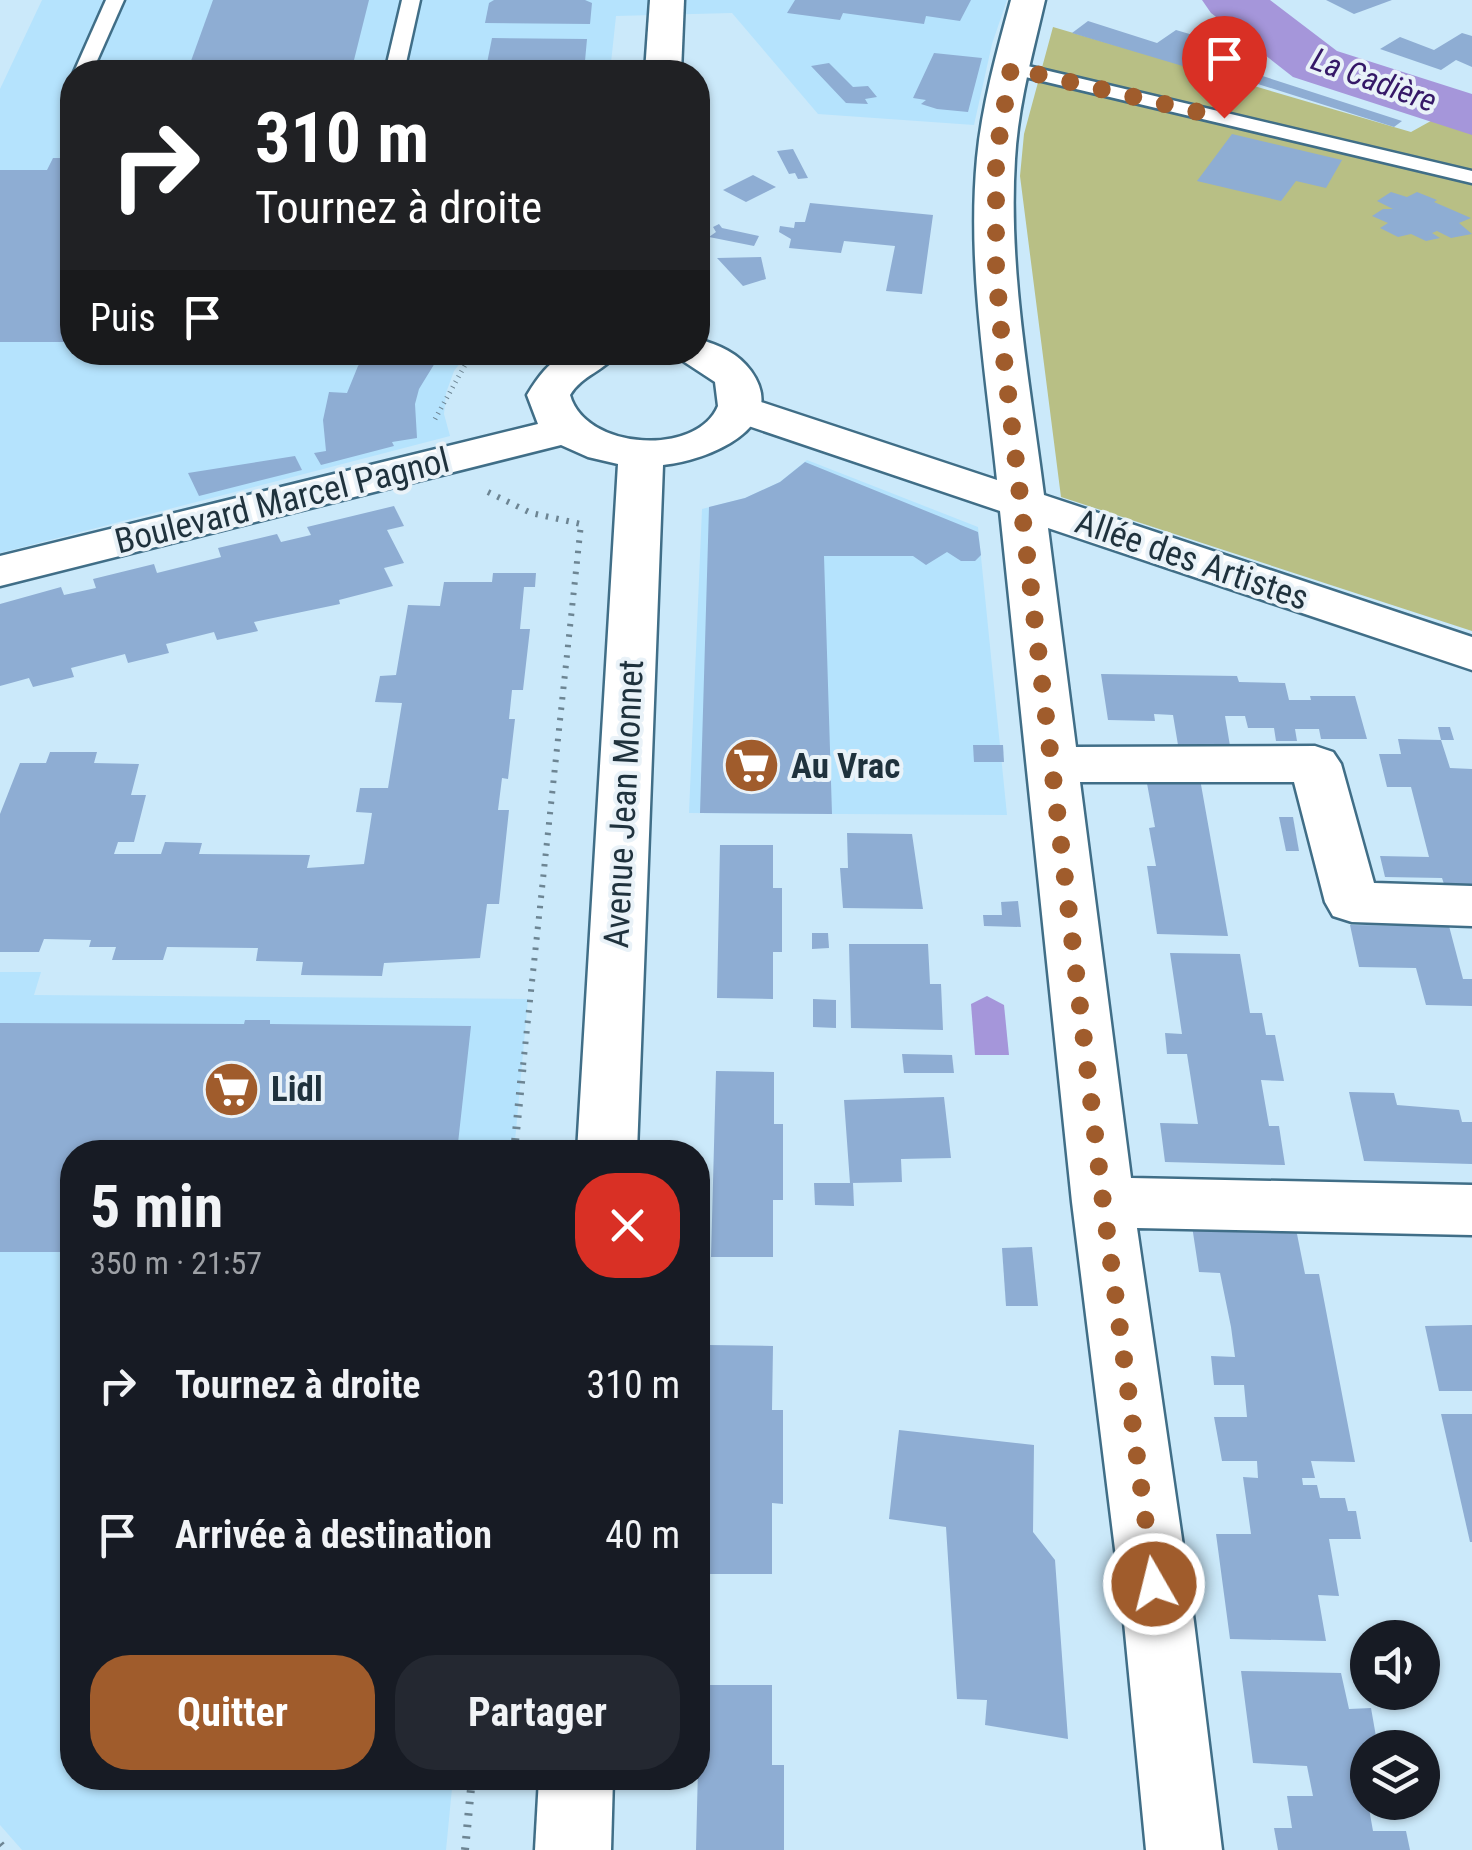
<!DOCTYPE html>
<html lang="fr">
<head>
<meta charset="utf-8">
<style>
  body { margin:0; font-family:"Roboto Condensed",sans-serif; background:#242831; color:#f1f3f6; height:100vh; display:flex; flex-direction:column; font-size:38px; white-space:nowrap }
  * { box-sizing:border-box; margin:0 }
  p { font-size:32px; color:#9ea1a6 }
  .icon { flex:none; width:55px; height:55px; fill:none; stroke:currentColor; stroke-width:2; stroke-linecap:round; stroke-linejoin:round }
  .map { position:relative; flex:1; overflow:hidden }
  .details { position:absolute; left:60px; top:1140px; width:650px; height:650px; display:flex; flex-direction:column; background:#171b24; border-radius:40px; box-shadow:0 2px 8px #0004 }
  .details>* { flex:none }
  .hud { position:absolute; left:60px; top:60px; width:650px; height:305px; border-radius:40px; box-shadow:0 2px 8px #0004; background:#202124; color:#fff; overflow:hidden }
  .buttons { position:absolute; left:1350px; top:1620px; display:grid; gap:20px }
  .buttons a { display:grid; place-items:center; width:90px; height:90px; border-radius:50%; background:#171b24; box-shadow:0 2px 8px #0004; font-size:50px }
  .pin { position:absolute; display:grid; place-items:center; width:85px; height:85px; color:#fff; margin:-102px -42px; border-radius:50% 50% 50% 0; rotate:-45deg; box-shadow:0 0 10px #0007 }
  .pin .icon { rotate:45deg }
  .me { position:absolute; width:110px; margin:-55px; rotate:352deg; stroke-linejoin:round; filter:drop-shadow(0 0 8px #0008) }
  .turn { display:flex; align-items:center; gap:35px; height:210px; padding:0 30px; font-size:45px }
  .turn .icon { width:130px; height:130px; stroke-width:2.5 }
  .turn b { display:block; font-size:70px; line-height:85px }
  .then { display:flex; align-items:center; height:95px; padding:0 30px; background:#0003; gap:20px; font-size:38px }
  .round { display:grid; place-items:center; flex:none; width:105px; height:105px; border-radius:40px; background:#242831 }
  .headline { display:flex; align-items:center; justify-content:space-between; height:170px; padding:0 30px }
  h1 { font-size:60px; font-weight:700; line-height:75px }
  .cta { display:flex; gap:20px; margin-top:auto; padding:20px 30px }
  .cta a { flex:1; height:115px; border-radius:40px; background:#a05c2c; color:#fff; font-size:40px; font-weight:700; line-height:115px; text-align:center }
  .cta a+a { background:#242831; color:#f1f3f6 }
  ul { padding:0; list-style:none }
  li { display:flex; align-items:center; gap:30px; height:150px; padding:0 30px }
  li div { flex:1 }
  li b { display:block; font-size:38px }
  li em { font-style:normal }
  .map>svg:first-child { display:block }
  .built { fill:#b5e3fd }
  .green { fill:#b8bf85 }
  .water { fill:#a596da }
  .lines { fill:none; stroke-linecap:round; stroke-linejoin:round }
  .river { fill:#a596da; fill-rule:evenodd }
  .building { fill:#8eadd3 }
  .lane-casing { stroke:#406e87; stroke-width:5 }
  .street-casing { stroke:#406e87; stroke-width:5 }
  .secondary-casing { stroke:#406e87; stroke-width:5 }
  .path-far2 { stroke:#6d8593; stroke-width:5; stroke-dasharray:1 5; stroke-linecap:butt }
  .path-far1 { stroke:#6d8593; stroke-width:6; stroke-dasharray:2.5 8; stroke-linecap:butt }
  .path { stroke:#6d8593; stroke-width:8; stroke-dasharray:2.5 9; stroke-linecap:butt }
  .lane { fill:#fff; fill-rule:evenodd }
  .street { fill:#fff; fill-rule:evenodd }
  .secondary { fill:#fff; fill-rule:evenodd }
  .route { stroke:#a05c2c; stroke-width:18; stroke-dasharray:0 32.4 }
  .labels { text-anchor:middle; dominant-baseline:central; stroke-width:8; stroke-linejoin:round; paint-order:stroke }
  .far-water-label { font-size:32px; font-style:italic; fill:#351867; stroke:#e9f2f8 }
  .street-label { font-size:35px; fill:#1f323d; stroke:#e9f2f8 }
  .poi-label { font-size:35px; font-weight:bold; fill:#1f323d; stroke:#e9f2f8; text-anchor:start }
</style>
</head>
<body>
<div class="map">
<svg width="1472" height="1850" viewBox="0 0 1472 1850">
  <rect width="100%" height="100%" fill="#cbe9fa"/>
  <g class="built">
    <path d="M42 0H1007L992 44 974 125 818 114 732 13 616 16 610 72H72V352L468 353 454 371 446 393 444 414 450 436 0 553V89Z"/>
    <path d="M807 460 978 527 1007 815 689 813 702 509 745 498 780 482Z"/>
    <path d="M0 972H41L34 995 528 999 514 1152H72V1778H453L446 1850H22L0 1825Z"/>
  </g>
  <path class="green" d="M1053 27 1411 132 1447 112 1472 120V631L1061 497 1020 176 1024 134Z"/>
  <path class="water" d="M987 996 1004 1005 1009 1055H975L971 1004Z"/>
  <g class="lines">
    <path class="river" d="M1202 0H1270L1337 51 1472 94V135L1293 77 1211 13Z"/>
  </g>
  <g class="building">
    <path d="M213 0H369L351 72H187Z"/>
    <path d="M494 0H585L592 3 590 24 485 23 489 3Z"/>
    <path d="M795 0H971L960 21 926 16 924 24 843 13 840 20 787 13Z"/>
    <path d="M1326 0H1392L1354 14Z"/>
    <path d="M1088 21 1157 43 1176 30 1227 45 1241 51 1229 60 1214 56 1210 59 1402 121 1394 127 1201 66 1196 70 1072 33Z"/>
    <path d="M1462 33 1472 36V67L1456 60 1441 70 1380 49 1400 37 1434 50Z"/>
    <path d="M492 38 587 39 584 72H449L450 68H486Z"/>
    <path d="M934 53 982 58 968 112 937 109 921 104 926 100 913 98Z"/>
    <path d="M829 63 853 87 868 86 877 97 865 99 868 104 846 103 811 66Z"/>
    <path d="M1232 134 1342 160 1326 188 1296 181 1281 201 1197 181Z"/>
    <path d="M793 149 808 178 798 179 795 173 789 174 777 151Z"/>
    <path d="M53 158H72V342H0V170H47Z"/>
    <path d="M753 175 776 187 746 202 723 190Z"/>
    <path d="M1391 192 1407 197 1417 192 1437 200 1434 202 1471 218 1459 223 1472 234 1451 238 1437 231 1432 233 1440 238 1426 241 1411 234 1398 237 1380 228 1388 223 1372 216 1383 209H1393L1377 201Z"/>
    <path d="M810 203 933 215 922 294 886 291 895 246 844 241 841 253 789 248 791 239 779 232 780 226 794 228 795 222H805Z"/>
    <path d="M719 224 722 228 759 236 754 246 709 237 716 232 713 227Z"/>
    <path d="M761 257 766 279 743 286 717 258Z"/>
    <path d="M369 352H419L438 358 419 389 415 404 417 438 392 442 394 446 321 465 314 453 326 451 323 420 329 392 347 393 358 366Z"/>
    <path d="M295 456 302 470 199 496 188 473Z"/>
    <path d="M805 462 978 532 981 555 975 561H961L947 552 926 565 913 556H824L832 814 700 813 709 507 745 498 780 482Z"/>
    <path d="M394 506 404 526 387 530 404 563 384 568 393 586 339 600 340 604 254 622 258 631 217 640 214 632 166 644 169 653 128 663 125 654 71 668 74 677 33 687 29 678 0 686V604L61 587 64 595 96 588 93 579 154 564 157 573 221 557 218 548 277 534 281 542 311 535 307 527Z"/>
    <path d="M493 573H536L535 587H524L520 629H530L523 690H512L509 719H515L508 779 502 778 498 810H509L499 904H487L480 958 384 963 382 976 301 975 303 962 256 961 258 948 167 947 163 960H112L116 947H89L91 940 44 939 39 952H0V814L20 763H46L50 752H97L94 763 139 764 131 795H146L134 842H118L114 854H161L165 842 202 843 199 854 310 855 307 868 364 864 372 813 356 812 360 788H388L402 703 375 702 380 676 396 675 408 605 440 606 444 582H492Z"/>
    <path d="M1101 674 1237 676 1239 682 1285 683 1289 700H1311L1310 696H1355L1367 739H1321L1319 729H1295L1297 741H1276L1274 728H1248L1245 716H1225L1231 752 1179 751 1173 715 1154 714 1155 721 1108 720Z"/>
    <path d="M1438 727H1450L1454 740H1441L1450 768 1472 769V894L1447 893 1442 878 1385 877 1380 856 1429 857 1411 787H1387L1379 754H1401L1398 739 1441 740Z"/>
    <path d="M973 745H1003L1004 762H974Z"/>
    <path d="M1146 778 1200 779 1228 936 1157 934 1147 866H1156L1149 828 1155 827Z"/>
    <path d="M1279 817H1293L1299 851H1286Z"/>
    <path d="M847 833 912 834 923 909 843 908 840 868H848Z"/>
    <path d="M720 845H773V888H782V952H773V999L717 998Z"/>
    <path d="M1018 901 1021 927 984 926 983 915H1002L1001 902Z"/>
    <path d="M1350 925 1449 926 1463 979H1472V1006L1426 1005 1416 968 1359 967Z"/>
    <path d="M812 933H828L829 948 812 949Z"/>
    <path d="M849 944H928L930 984H941L943 1030 851 1028Z"/>
    <path d="M1170 953 1240 954 1250 1013H1262L1266 1035H1275L1284 1081 1261 1080 1269 1126H1279L1285 1165 1165 1162 1160 1123 1198 1124 1187 1054H1167L1165 1033 1182 1034Z"/>
    <path d="M813 999 836 1000V1028L813 1027Z"/>
    <path d="M245 1020H270V1024L471 1026 457 1152H72V1252H0V1023L244 1024Z"/>
    <path d="M902 1054 952 1055 954 1073H904Z"/>
    <path d="M716 1071 774 1072V1124H783V1200H773V1257H711Z"/>
    <path d="M1349 1092 1394 1093 1397 1105 1459 1110 1462 1122H1472V1164L1364 1161Z"/>
    <path d="M944 1097 951 1158 901 1159 902 1182 850 1183 844 1100Z"/>
    <path d="M814 1183H853L854 1206 815 1205Z"/>
    <path d="M1192 1226 1296 1229 1305 1274H1319L1355 1462 1311 1461 1315 1478H1302L1303 1485H1317L1320 1498H1345L1348 1511H1356L1361 1539H1329L1339 1596 1318 1595 1326 1641 1230 1639 1216 1534H1251L1243 1477 1258 1478 1257 1461H1222L1214 1417H1247L1244 1385H1214L1211 1356 1235 1357 1231 1327 1220 1273 1199 1272Z"/>
    <path d="M1032 1247 1038 1306H1006L1002 1248Z"/>
    <path d="M1472 1325V1391H1439L1425 1326Z"/>
    <path d="M708 1345 773 1346 772 1410H783V1504L772 1503V1574H703Z"/>
    <path d="M1441 1414H1472V1542H1470Z"/>
    <path d="M899 1430 1034 1445 1033 1532 1055 1560 1068 1739 985 1725 987 1700 957 1699 946 1527 889 1519Z"/>
    <path d="M1241 1671 1341 1673 1349 1709 1371 1708 1378 1748H1368L1367 1797 1373 1831H1406L1410 1850H1278L1274 1828H1292L1287 1796H1313L1307 1766 1253 1763Z"/>
    <path d="M700 1685H772V1765H784V1850H696Z"/>
  </g>
  <g class="lines">
    <defs>
      <g id="lane">
        <path d="M106 0H124L92 72H74Z"/>
        <path d="M402 0H420L404 72H385Z"/>
        <path d="M1011 62 1472 171V183L1004 72V64Z"/>
      </g>
      <path id="street" d="M1011 0H1045C1033 52 1018 105 1015 159 1008 271 1030 384 1044 495L1472 637V670L1048 528 1076 747 1315 746 1333 752 1341 764 1374 883 1472 886V926L1352 922 1333 916 1325 902 1294 782H1080L1131 1178 1472 1185V1235L1137 1228 1194 1622 1222 1850H1146L1124 1622 1072 1202 1000 511 725 418 718 409 725 400 740 396 755 400 997 480C986 373 967 265 977 158 982 105 997 51 1011 0Z"/>
      <g id="secondary">
        <path d="M650 0H684L681 72H645Z"/>
        <path d="M698 339C719 345 738 353 751 371 791 427 707 461 663 465L637 1152H577L618 464 588 457 561 445 0 586V556L538 424 527 395C555 349 567 352 618 352 605 371 582 375 570 395 585 450 697 457 718 406L715 382 683 361 677 352H698Z"/>
        <path d="M539 1778H613L611 1850H535Z"/>
      </g>
    </defs>
    <use href="#lane" class="lane-casing"/>
    <use href="#street" class="street-casing"/>
    <use href="#secondary" class="secondary-casing"/>
    <path class="path-far2" d="M435 419 465 365 482 352"/>
    <path class="path-far1" d="M488 492 531 513 581 524 523 1066"/>
    <g class="path">
      <path d="M514 1152 523 1063"/>
      <path d="M0 1844 5 1850"/>
      <path d="M465 1850 472 1778"/>
    </g>
    <use href="#lane" class="lane"/>
    <use href="#street" class="street"/>
    <use href="#secondary" class="secondary"/>
  </g>
  <g class="lines">
    <path class="route" d="M1154 1584 1103 1202 1002 342 996 269V157L1011 68 1224 118"/>
  </g>
  <defs>
    <symbol id="supermarket-disc" viewBox="-11 -11 22 22"><circle r="9.5" fill="#a05c2c" stroke="#e9f2f8"/><path d="M-6-5.5h2.5l.6 2H6L4.5 2H-2.5L-4.4-4H-6ZM-1.5 3.2a1.3 1.3 0 1 0 .1 0ZM3 3.2a1.3 1.3 0 1 0 .1 0Z" fill="#fff"/></symbol>
  </defs>
  <g fill-rule="evenodd">
    <use href="#supermarket-disc" x="720" y="734" width="63" height="63"/>
    <use href="#supermarket-disc" x="200" y="1058" width="63" height="63"/>
  </g>
  <g class="labels">
    <g class="far-water-label">
      <text transform="translate(1374 80) rotate(20)">La Cadière</text>
    </g>
    <g class="street-label">
      <text transform="translate(282 501) rotate(-14)">Boulevard Marcel Pagnol</text>
      <text transform="translate(1192 560) rotate(19)">Allée des Artistes</text>
      <text transform="translate(624 804) rotate(-87)">Avenue Jean Monnet</text>
    </g>
    <g class="poi-label">
      <text x="791" y="766">Au Vrac</text>
      <text x="271" y="1089">Lidl</text>
    </g>
  </g>
</svg>
<div class="buttons">
<a><svg class="icon" aria-label="sound" viewBox="0 0 24 24"><path d="M4 9h4l5-4v14l-5-4H4zM17 9q2 3 0 6"/></svg></a>
<a><svg class="icon" aria-label="layers" viewBox="0 0 24 24"><path d="M12 4l9 5-9 5-9-5zM3 14l9 5 9-5"/></svg></a>
</div>
<div class="pin" style="left:1224px;top:118px;background:#d93025"><svg class="icon" aria-label="arrive" viewBox="0 0 24 24"><path d="M6 21V4h12l-3 4 3 4H6"/></svg></div>
<svg class="me" style="left:1154px;top:1584px" viewBox="-20 -20 40 40"><circle r="17" fill="#a05c2c" stroke="#fff" stroke-width="3"/><path d="M0-11L8 9 0 5-8 9z" fill="#fff"/></svg>
<div class="hud">
<div class="turn"><svg class="icon" aria-label="right" viewBox="0 0 24 24"><path d="M7 20v-9h11M14 6l5 5-5 5"/></svg><div><b>310 m</b>Tournez à droite</div></div>
<div class="then">Puis<svg class="icon" aria-label="arrive" viewBox="0 0 24 24"><path d="M6 21V4h12l-3 4 3 4H6"/></svg></div>
</div>
<section class="details">
<div class="headline"><div><h1>5 min</h1><p>350 m · 21:57</p></div><a class="round" style="background:#d93025;color:#fff"><svg class="icon" aria-label="close" viewBox="0 0 24 24"><path d="M6 6l12 12M18 6L6 18"/></svg></a></div>
<ul>
<li><svg class="icon" aria-label="right" viewBox="0 0 24 24"><path d="M7 20v-9h11M14 6l5 5-5 5"/></svg><div><b>Tournez à droite</b></div><em>310 m</em></li>
<li><svg class="icon" aria-label="arrive" viewBox="0 0 24 24"><path d="M6 21V4h12l-3 4 3 4H6"/></svg><div><b>Arrivée à destination</b></div><em>40 m</em></li>
</ul>
<div class="cta"><a>Quitter</a><a>Partager</a></div>
</section>
</div>
</body>
</html>
